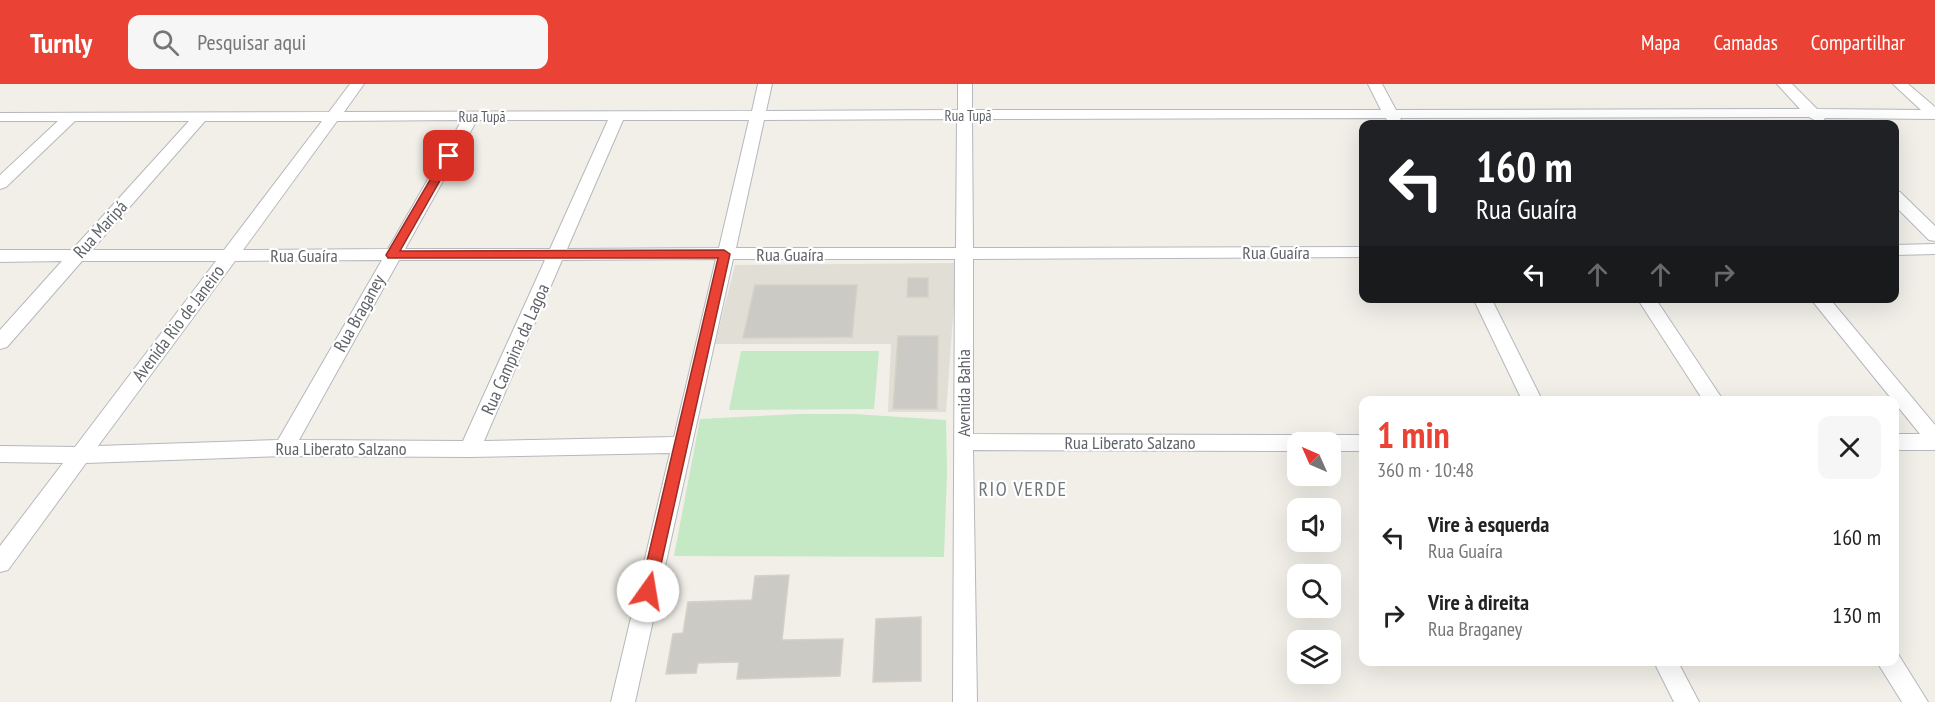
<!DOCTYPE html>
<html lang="pt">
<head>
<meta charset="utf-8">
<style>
  body { margin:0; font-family:"PT Sans Narrow",sans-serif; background:#f6f6f6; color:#222; height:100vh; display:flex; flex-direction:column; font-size:22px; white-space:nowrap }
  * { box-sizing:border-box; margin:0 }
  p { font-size:20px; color:#767676 }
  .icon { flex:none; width:33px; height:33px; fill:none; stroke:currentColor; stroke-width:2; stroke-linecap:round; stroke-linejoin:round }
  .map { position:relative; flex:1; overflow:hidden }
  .side { position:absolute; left:1359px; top:312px; width:540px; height:270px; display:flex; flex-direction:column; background:#fff; border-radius:12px; box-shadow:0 6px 24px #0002 }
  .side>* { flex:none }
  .guide { position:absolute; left:1359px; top:36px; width:540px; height:183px; border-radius:12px; box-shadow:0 6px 24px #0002; background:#202124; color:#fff; overflow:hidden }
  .needle { width:39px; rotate:315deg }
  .fabs { position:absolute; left:1287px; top:348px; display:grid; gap:12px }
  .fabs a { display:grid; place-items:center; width:54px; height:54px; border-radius:12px; background:#fff; box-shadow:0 6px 24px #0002; font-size:30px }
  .pin { position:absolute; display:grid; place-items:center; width:51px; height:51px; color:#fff; margin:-26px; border-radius:12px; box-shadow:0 3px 9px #0006 }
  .me { position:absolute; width:66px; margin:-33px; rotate:13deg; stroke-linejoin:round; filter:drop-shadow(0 0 4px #0008) }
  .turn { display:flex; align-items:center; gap:21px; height:126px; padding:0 18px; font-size:27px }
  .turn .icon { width:78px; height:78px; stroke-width:2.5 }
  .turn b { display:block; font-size:42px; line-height:51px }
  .lanes { display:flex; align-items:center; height:57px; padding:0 18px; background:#0003; justify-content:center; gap:30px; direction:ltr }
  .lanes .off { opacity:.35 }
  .round { display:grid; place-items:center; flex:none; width:63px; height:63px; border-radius:12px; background:#f6f6f6 }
  .headline { display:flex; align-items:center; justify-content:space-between; height:102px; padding:0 18px }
  h1 { font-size:36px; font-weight:600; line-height:45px; color:#ea4335 }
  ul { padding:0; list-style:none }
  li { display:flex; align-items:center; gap:18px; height:78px; padding:0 18px }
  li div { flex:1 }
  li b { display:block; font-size:22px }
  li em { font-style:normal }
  header { display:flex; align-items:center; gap:36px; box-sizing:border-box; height:84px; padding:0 30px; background:#ea4335; color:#fff }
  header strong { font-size:28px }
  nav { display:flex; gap:33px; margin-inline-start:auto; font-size:21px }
  .search { width:420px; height:54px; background:#f6f6f6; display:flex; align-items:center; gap:15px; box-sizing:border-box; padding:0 21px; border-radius:12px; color:#767676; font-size:22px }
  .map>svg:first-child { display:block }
  .education { fill:#e1ded6 }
  .green { fill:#c5e8c5 }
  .building { fill:#cccac5; stroke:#d6d1c6; stroke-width:1.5 }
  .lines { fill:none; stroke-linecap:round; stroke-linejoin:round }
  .minor-casing { stroke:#b5b8bc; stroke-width:2 }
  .minor { fill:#fff; fill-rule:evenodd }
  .route { fill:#ea4335; stroke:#982c22; stroke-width:1.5 }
  .labels { text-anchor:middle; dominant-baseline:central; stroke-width:4.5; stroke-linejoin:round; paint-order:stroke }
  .far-street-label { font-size:15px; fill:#5f6368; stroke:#fff }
  .street-label { font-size:18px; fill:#5f6368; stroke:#fff }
  .neighbourhood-label { font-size:20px; letter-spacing:1.5px; fill:#70757a; stroke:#fff }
</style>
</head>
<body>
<header>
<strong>Turnly</strong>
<div class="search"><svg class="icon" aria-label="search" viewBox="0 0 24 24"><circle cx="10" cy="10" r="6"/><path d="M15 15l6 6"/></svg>Pesquisar aqui</div>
<nav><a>Mapa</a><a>Camadas</a><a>Compartilhar</a></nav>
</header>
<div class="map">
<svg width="1935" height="618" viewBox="0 0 1935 618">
  <rect width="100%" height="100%" fill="#f1efe8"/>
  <path class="education" d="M957 179 946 328H888L891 260H715L735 181Z"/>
  <g class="green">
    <path d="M741 267H879L874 325 729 326Z"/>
    <path d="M799 330H854L946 336 947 388 944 473 674 472 700 335Z"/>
  </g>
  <g class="building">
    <path d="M908 194H928V213H907Z"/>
    <path d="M755 201H857L852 253 743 254Z"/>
    <path d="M898 252H938L937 325H893Z"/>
    <path d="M789 491 782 556 843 555 840 592 737 595 739 578 698 579 696 589 666 590 673 550 683 549 688 518 752 516 755 492Z"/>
    <path d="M921 533V597L873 598 876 535Z"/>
  </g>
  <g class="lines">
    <defs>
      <g id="minor">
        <path d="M350 0H364L344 28 752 27 758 0H772L766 27 958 26V0H972V26H1381L1368 0H1382L1396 26 1800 25 1777 0H1792L1817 25 1921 26 1893 0H1908L1935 23V35L1825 34 1823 37 1818 38 1809 33 1400 34 1403 40H1389L1386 34 972 35 973 164 1364 163V173L973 175V350L1298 351 1305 354 1308 358H1298V367L973 366 977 618H953L955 175H733L635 618H611L670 369 470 373 284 372 86 379 8 486 0 488V462L63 379 0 378V362L75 363 216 177H82L7 263 0 265V246L62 177 0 178V166H72L189 37H75L6 103 0 105V91L58 37H0V29L329 28ZM957 35 956 164H736L764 36ZM462 36 388 165 243 166 337 37ZM477 36H608L550 165H405ZM623 36H749L719 164 567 165ZM205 37H322L224 166H92ZM716 175 674 353 484 357 562 176ZM382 176 278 356 98 362 235 177ZM399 176H545L463 357 299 356Z"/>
        <path d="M1894 106 1900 108 1935 142V157L1929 156 1894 121Z"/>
        <path d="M1935 160V170L1894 171V161Z"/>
        <path d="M1473 214H1491L1542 316H1522Z"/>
        <path d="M1637 214H1655L1723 316H1703Z"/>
        <path d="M1810 214H1829L1935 341V366H1894V350H1920Z"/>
        <path d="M1330 351H1364V367H1330V358H1320L1323 354Z"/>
        <path d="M1894 569 1898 570 1928 618H1902L1877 578H1894Z"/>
        <path d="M1654 578H1678L1699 618H1674Z"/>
      </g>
    </defs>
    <use href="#minor" class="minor-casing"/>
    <use href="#minor" class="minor"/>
  </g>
  <path class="route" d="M449 69 454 72 400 167 724 166 730 170 654 512 648 514 643 512 640 507 718 174H388L386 171 444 72Z"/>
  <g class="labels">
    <g class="far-street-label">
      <text x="968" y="31">Rua Tupã</text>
      <text x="482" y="32">Rua Tupã</text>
    </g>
    <g class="street-label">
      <text transform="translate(100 145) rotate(-48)">Rua Maripá</text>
      <text x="1276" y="168">Rua Guaíra</text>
      <text x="790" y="170">Rua Guaíra</text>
      <text x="304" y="171">Rua Guaíra</text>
      <text transform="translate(359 229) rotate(-61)">Rua Braganey</text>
      <text transform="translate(178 239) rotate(-53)">Avenida Rio de Janeiro</text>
      <text transform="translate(515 265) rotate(-66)">Rua Campina da Lagoa</text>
      <text transform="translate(963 309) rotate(-90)">Avenida Bahia</text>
      <text x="1130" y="358">Rua Liberato Salzano</text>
      <text x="341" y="364">Rua Liberato Salzano</text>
    </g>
    <g class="neighbourhood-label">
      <text x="1023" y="405">RIO VERDE</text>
    </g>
  </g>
</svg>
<div class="fabs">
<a><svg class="needle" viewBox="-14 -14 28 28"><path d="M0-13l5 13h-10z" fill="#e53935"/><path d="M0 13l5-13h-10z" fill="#767676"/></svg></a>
<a><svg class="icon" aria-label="sound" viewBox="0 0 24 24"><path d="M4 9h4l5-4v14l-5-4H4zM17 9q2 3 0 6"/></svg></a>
<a><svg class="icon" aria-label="search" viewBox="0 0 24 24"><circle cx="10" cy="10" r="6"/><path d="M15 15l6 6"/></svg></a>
<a><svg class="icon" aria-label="layers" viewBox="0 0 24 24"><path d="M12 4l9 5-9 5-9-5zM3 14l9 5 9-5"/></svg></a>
</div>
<div class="pin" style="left:449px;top:72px;background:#d93025"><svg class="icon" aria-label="arrive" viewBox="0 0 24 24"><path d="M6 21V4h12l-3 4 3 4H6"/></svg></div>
<svg class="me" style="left:648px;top:507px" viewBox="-20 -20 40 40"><circle r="19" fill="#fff"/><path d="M0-13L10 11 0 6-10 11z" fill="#ea4335"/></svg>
<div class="guide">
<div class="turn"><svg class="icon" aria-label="left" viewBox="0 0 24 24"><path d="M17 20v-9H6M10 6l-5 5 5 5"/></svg><div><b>160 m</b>Rua Guaíra</div></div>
<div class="lanes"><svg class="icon" aria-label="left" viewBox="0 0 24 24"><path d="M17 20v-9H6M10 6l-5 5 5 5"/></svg><svg class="icon off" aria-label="ahead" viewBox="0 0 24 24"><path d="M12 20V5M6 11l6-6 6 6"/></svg><svg class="icon off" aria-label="ahead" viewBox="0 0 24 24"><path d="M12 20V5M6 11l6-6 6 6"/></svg><svg class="icon off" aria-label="right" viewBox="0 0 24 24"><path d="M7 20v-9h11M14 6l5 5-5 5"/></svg></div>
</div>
<section class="side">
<div class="headline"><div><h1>1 min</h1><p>360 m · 10:48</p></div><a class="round"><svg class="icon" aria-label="close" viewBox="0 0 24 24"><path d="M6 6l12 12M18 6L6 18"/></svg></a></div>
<ul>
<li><svg class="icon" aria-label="left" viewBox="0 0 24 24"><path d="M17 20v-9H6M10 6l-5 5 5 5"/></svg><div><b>Vire à esquerda</b><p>Rua Guaíra</p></div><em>160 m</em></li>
<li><svg class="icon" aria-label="right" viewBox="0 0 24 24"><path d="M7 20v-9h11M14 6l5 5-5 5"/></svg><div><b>Vire à direita</b><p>Rua Braganey</p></div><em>130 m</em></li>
</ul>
</section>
</div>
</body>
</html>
